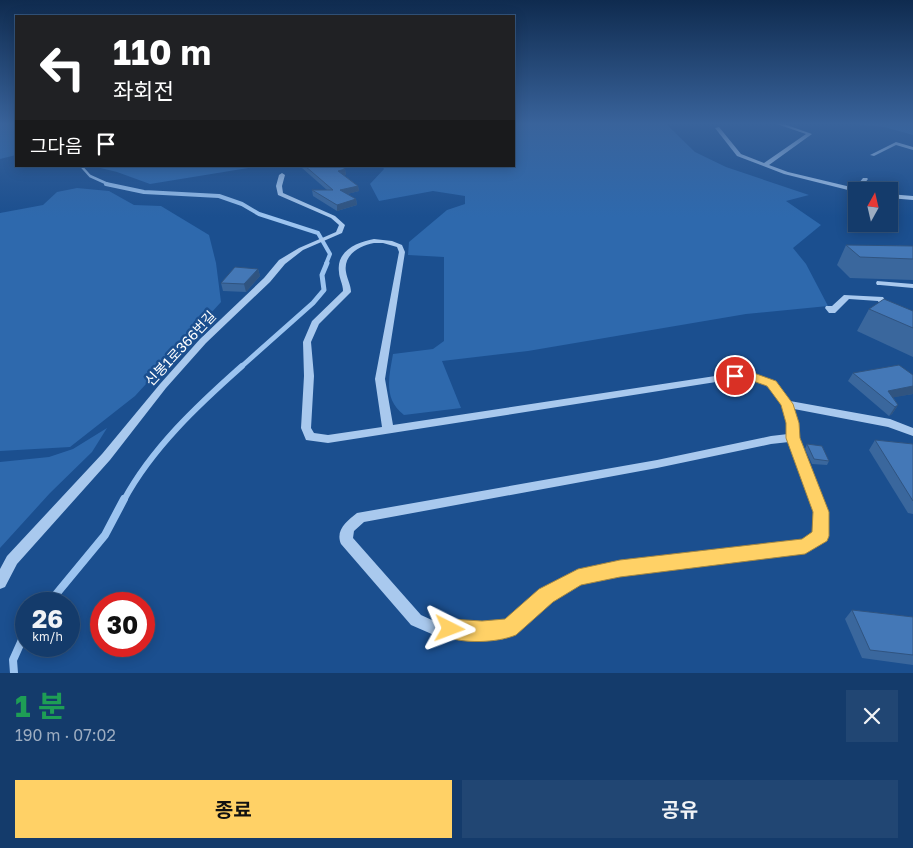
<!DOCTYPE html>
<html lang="ko">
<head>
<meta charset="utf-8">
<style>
  body { margin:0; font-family:"Golos Text","Noto Sans KR",sans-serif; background:#214673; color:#f1f3f6; height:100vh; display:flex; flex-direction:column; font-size:19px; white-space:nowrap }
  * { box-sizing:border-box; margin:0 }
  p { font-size:16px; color:#9dadc1 }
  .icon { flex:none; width:28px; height:28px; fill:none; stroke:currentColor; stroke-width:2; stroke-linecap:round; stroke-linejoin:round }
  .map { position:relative; height:673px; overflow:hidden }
  .sheet { display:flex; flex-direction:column; background:#143b6b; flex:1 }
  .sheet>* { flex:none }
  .guide { position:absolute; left:15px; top:15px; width:500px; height:152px; border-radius:0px; box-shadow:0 2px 12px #0003,0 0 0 1px #33557e; background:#202124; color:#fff; overflow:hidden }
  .needle { width:32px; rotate:8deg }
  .fabs { position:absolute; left:848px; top:182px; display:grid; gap:10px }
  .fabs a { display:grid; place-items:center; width:50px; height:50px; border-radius:0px; background:#143b6b; box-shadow:0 2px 12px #0003,0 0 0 1px #33557e; font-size:25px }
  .speed { position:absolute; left:15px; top:592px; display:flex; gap:10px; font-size:25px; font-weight:700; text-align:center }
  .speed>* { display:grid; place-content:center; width:65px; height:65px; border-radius:50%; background:#143b6b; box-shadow:0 2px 12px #0003,0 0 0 1px #33557e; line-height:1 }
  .speed small { font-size:12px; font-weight:400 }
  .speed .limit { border:8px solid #d22; background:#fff; color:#111 }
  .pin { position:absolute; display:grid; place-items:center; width:42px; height:42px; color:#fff; margin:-21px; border:2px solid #fff; border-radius:50%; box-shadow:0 1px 5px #0007 }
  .me { position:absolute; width:55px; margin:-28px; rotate:93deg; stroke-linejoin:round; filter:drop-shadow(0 0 4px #0008) }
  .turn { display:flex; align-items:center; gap:18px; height:105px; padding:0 15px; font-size:22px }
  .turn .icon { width:65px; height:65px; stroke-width:2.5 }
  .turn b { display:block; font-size:35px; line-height:42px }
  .then { display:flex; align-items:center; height:48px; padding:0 15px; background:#0003; gap:10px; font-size:19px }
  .round { display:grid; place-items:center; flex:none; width:52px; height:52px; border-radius:0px; background:#214673 }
  .head { display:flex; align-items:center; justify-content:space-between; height:85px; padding:0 15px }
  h1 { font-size:30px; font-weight:700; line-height:38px; color:#1e9e55 }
  .action { display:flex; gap:10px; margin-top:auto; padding:10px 15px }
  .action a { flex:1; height:58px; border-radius:0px; background:#ffd166; color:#111; font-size:20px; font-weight:700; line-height:58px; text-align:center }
  .action a+a { background:#214673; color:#f1f3f6 }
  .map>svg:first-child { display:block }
  .green { fill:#2e69ad }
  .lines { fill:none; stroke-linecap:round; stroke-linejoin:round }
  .stream-far4 { stroke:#9cc4f0; stroke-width:2.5 }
  .stream-far3 { stroke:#9cc4f0; stroke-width:4 }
  .stream-far2 { stroke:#9cc4f0; stroke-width:5 }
  .stream-far1 { stroke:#9cc4f0; stroke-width:6 }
  .stream { stroke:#9cc4f0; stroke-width:8 }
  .minor { fill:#a9c9ee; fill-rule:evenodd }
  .wall { fill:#3a679d }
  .shaded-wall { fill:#305480 }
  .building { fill:#4478b7; stroke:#305480 }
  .route { fill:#ffd166; stroke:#a68842 }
  .labels { text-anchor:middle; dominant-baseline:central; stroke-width:5; stroke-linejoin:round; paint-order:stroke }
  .street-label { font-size:14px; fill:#fff; stroke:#1b4f8f }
</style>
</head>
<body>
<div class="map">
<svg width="913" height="673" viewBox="0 0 913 673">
  <rect width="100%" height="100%" fill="#1b4f8f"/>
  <g class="green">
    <path d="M0 123H16V155L0 159Z"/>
    <path d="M514 123H665L695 152 726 167 809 195 786 201 821 225 793 248 806 264 828 306 746 314 528 351 442 361 461 408 404 415C383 399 389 377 393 354L433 349 444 341V257L408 255 409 242 447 210 465 204V196L433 191 379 201 370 184 384 169 382 166H514Z"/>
    <path d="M845 123H913V135L884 127Z"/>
    <path d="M92 166H260L150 184 117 172Z"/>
    <path d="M77 188 109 191 134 205 161 206 209 235 216 263 221 302 135 396 70 447 0 451V213L43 205 57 192Z"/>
    <path d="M107 428 92 452 50 493 0 548V462L49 457 73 449Z"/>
  </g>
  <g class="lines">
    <path class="stream-far4" d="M81 166 90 176 110 185"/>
    <path class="stream-far3" d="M106 184 144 192 219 196 242 204 259 214 318 233 330 254 326 264"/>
    <path class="stream-far2" d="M241 367 313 303 324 290 322 275 327 263"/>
    <path class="stream-far1" d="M124 500C152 448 198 405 242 366"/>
    <g class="stream">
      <path d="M48 604 105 535 124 499"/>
      <path d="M14 673 13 660 26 631"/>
    </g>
    <g class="minor">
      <path d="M774 123H781L812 134 769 165 788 172 855 188 863 178H867L868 179 860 189 865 191 856 192 784 174 737 156 715 128 719 127 741 154 764 163 806 134Z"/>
      <path d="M896 142 913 147V150L896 145 874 156 870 155Z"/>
      <path d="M282 173 285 175 282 186 283 193 335 216 345 225 342 233 303 250 285 264 270 282 206 343 166 388 110 460 17 564 5 587 0 589V569L7 556 102 454 160 384 200 339 264 278 279 260 299 248 336 232 339 225 331 218 278 195 276 186 279 175Z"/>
      <path d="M889 194 913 196V200L889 198Z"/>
      <path d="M374 239 392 241 402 245 405 252 385 379 393 425 735 373C763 374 773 379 790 401L890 419 913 428V436L888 427 794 409 798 423V438L827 512V536L826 540 805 553 620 575 581 583 551 601 514 633 509 635 482 638 434 635 411 625 341 544C335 530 347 521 357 513L657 460 771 436 788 434C788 413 778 387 755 381 748 379 742 379 735 379L328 443 306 440 301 428 304 376 303 342 312 321 343 291C343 284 339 278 339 272 336 251 357 242 374 239ZM374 243H383L397 247 399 252 375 379 382 427 328 435 314 433 311 428 314 376 311 342 319 324 351 292C351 285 347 279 346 272 343 255 359 246 374 243ZM789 442 815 512V533L802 541 620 563 578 570 541 591 506 621 482 624 434 621 421 615 353 538 354 531 364 522 657 468 771 444Z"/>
      <path d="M877 281 913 284V288L880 285H877L876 283Z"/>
      <path d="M844 295 883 297 891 309 890 311H884L878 301 849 299 835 313H829L825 308 826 306H832Z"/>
    </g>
  </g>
  <g class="wall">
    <path d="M302 166H341L345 169 346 175H344L358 186 359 191 347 194 356 199 357 205 337 211 313 196 312 190H327L302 168Z"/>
    <path d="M846 245 913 246V280L850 278 837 265Z"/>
    <path d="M258 269 260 276 246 292 223 291 221 283Z"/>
    <path d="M869 309 913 311V357L857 331Z"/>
    <path d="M853 373 913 375V394L893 397 898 405 892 414 889 416 848 381Z"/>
    <path d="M875 440 913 444V514L908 513 869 450Z"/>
    <path d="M807 444 829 461 827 465 812 464 805 449Z"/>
    <path d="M852 610 913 617V665L862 658 845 619Z"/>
  </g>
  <g class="shaded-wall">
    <path d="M345 169 346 175 339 177 338 171Z"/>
    <path d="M358 186 359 191 340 196V190Z"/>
    <path d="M356 199 357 205 337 211V205Z"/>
    <path d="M258 269 260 276 246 292 244 284Z"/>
    <path d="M913 386V394L885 399 888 391Z"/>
    <path d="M898 405 892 414 889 416 895 407Z"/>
  </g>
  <g class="building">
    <path d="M305 166H341L345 169 338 171 358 186 340 190 356 199 337 205 312 190H333Z"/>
    <path d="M846 245 913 246V259L860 257Z"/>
    <path d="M235 267 258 269 244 284 221 283Z"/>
    <path d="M884 299 913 311V328L869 309Z"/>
    <path d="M899 365 913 375V386L888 391 898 405 895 407 853 373Z"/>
    <path d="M875 440 913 444V501Z"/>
    <path d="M807 444 822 446 829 461 814 459Z"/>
    <path d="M852 610 913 617V655L870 650Z"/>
  </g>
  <linearGradient id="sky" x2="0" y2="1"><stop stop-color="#0f2b4f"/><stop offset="0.57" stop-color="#39639b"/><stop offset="1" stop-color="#39639b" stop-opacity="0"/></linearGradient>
  <rect width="913" height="217" fill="url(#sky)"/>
  <path class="route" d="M735 372H751L776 381 793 404 799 423 800 438 829 512V536L827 541 805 554 620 577 581 585 553 602 516 635C497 643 463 644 443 636L440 629 443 622 450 619 482 621 505 619 539 589 578 569 620 560 802 539 812 532 813 512 786 438V423L781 405 767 386 750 380 731 379 729 376Z"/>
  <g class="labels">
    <g class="street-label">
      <text transform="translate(180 348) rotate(-47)">신봉1로366번길</text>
    </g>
  </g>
</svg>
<div class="fabs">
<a><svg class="needle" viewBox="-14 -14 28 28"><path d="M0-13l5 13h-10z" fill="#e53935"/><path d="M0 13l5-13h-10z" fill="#9dadc1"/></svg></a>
</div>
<div class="speed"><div>26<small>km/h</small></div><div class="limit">30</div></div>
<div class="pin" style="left:735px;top:376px;background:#d93025"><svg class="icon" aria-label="arrive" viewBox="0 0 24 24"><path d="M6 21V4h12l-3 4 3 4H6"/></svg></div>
<svg class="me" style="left:450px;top:629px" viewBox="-20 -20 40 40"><path d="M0-17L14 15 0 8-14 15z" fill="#ffd166" stroke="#fff" stroke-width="4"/></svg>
<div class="guide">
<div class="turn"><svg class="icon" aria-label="left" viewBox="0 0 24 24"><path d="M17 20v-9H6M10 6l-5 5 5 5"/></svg><div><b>110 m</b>좌회전</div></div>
<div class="then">그다음<svg class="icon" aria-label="arrive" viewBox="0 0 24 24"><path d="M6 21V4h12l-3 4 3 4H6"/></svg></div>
</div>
</div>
<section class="sheet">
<div class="head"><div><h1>1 분</h1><p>190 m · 07:02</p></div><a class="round"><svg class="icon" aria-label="close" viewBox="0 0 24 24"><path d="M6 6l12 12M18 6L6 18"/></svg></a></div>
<div class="action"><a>종료</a><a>공유</a></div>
</section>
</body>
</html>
